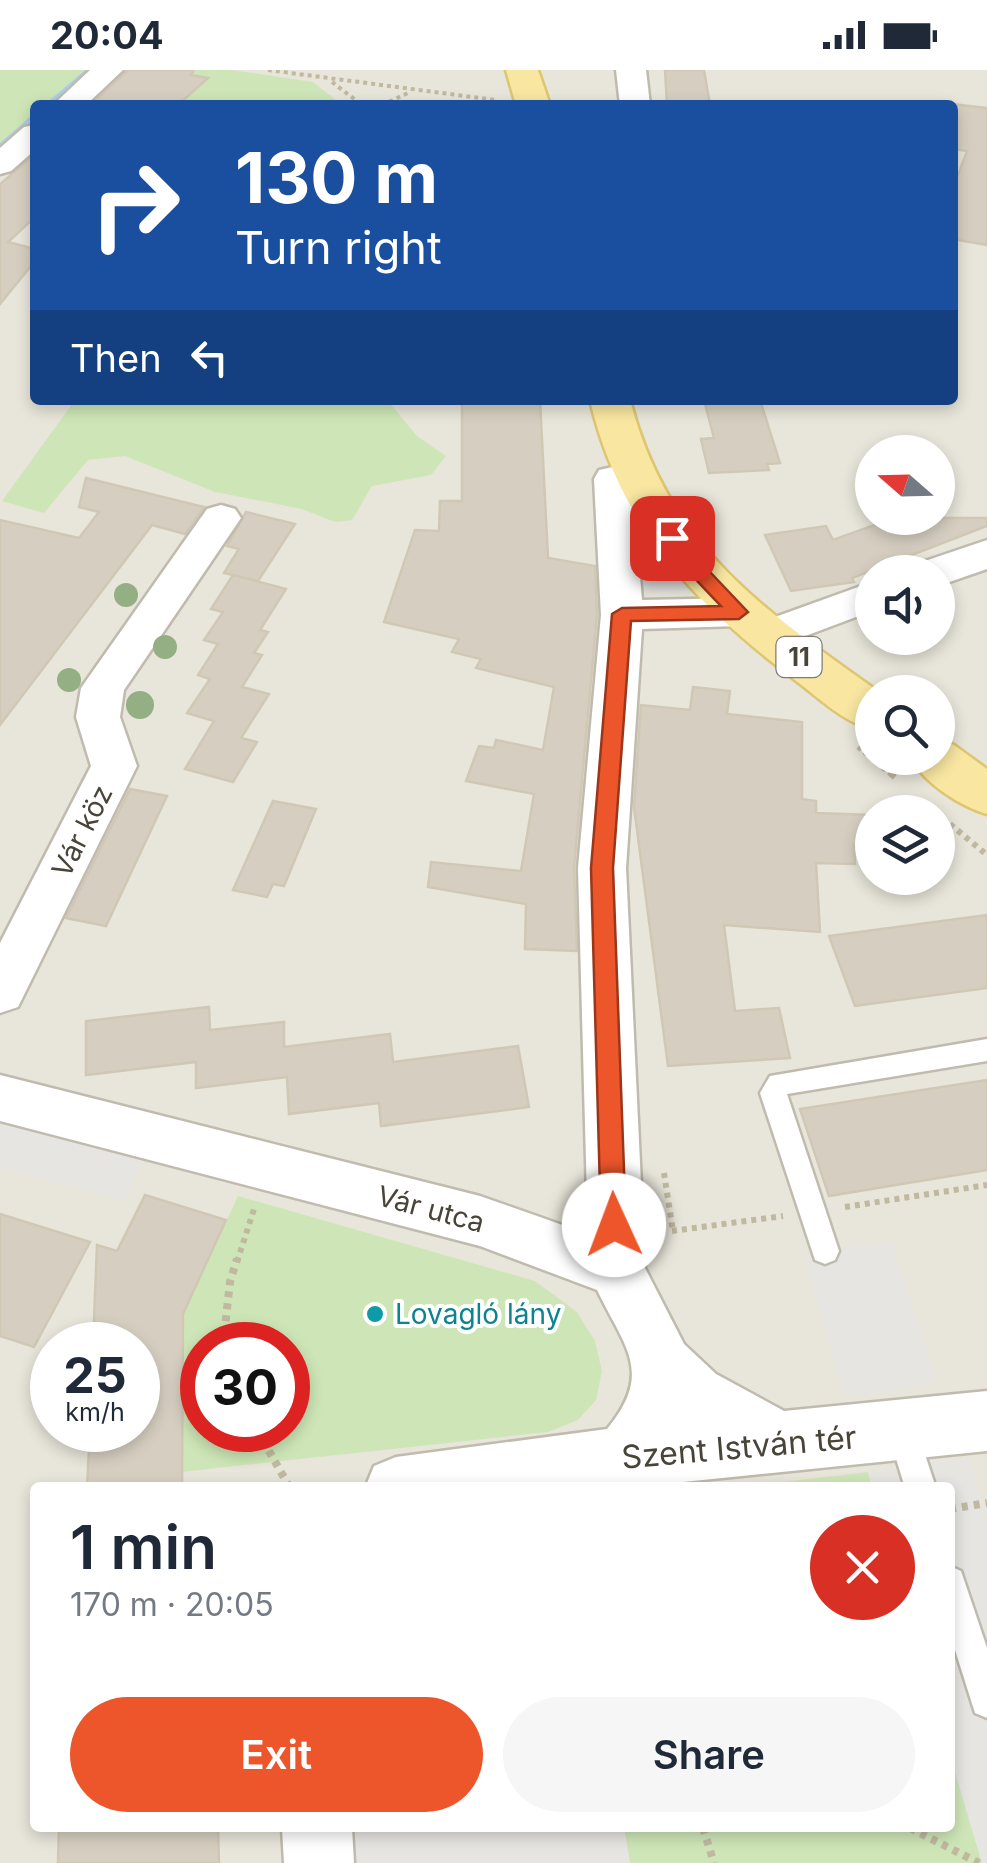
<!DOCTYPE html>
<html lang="en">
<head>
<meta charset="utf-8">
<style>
  body { margin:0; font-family:Inter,sans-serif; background:#f6f6f7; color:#1f2937; height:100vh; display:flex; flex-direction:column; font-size:38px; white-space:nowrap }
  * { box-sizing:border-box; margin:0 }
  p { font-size:32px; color:#747a83 }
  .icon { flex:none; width:55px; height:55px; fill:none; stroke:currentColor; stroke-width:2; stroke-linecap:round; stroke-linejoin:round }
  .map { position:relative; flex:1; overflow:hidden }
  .sheet { position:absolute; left:30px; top:1412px; width:925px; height:350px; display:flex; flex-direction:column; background:#fff; border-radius:10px; box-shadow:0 5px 15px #0003 }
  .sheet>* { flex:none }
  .guide { position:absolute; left:30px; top:30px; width:928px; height:305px; border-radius:10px; box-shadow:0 5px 15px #0003; background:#1a4fa0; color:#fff; overflow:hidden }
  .needle { width:65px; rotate:290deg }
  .buttons { position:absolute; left:855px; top:365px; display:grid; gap:20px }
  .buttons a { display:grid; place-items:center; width:100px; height:100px; border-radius:50%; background:#fff; box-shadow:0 5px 15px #0003; font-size:50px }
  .speed { position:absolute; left:30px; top:1252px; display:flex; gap:20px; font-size:50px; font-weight:700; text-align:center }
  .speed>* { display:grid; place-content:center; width:130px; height:130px; border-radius:50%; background:#fff; box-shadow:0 5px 15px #0003; line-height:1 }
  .speed small { font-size:25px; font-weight:400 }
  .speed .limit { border:15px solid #d22; background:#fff; color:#111 }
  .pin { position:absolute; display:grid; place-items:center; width:85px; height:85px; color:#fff; margin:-42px; border-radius:20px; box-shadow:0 5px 15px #0006 }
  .me { position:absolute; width:110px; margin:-55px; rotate:358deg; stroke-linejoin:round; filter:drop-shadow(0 0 8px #0008) }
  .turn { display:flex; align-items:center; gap:35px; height:210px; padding:0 40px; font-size:45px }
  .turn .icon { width:130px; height:130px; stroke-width:2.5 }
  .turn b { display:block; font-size:70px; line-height:85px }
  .then { display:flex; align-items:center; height:95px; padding:0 40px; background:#0003; gap:20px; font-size:38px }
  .round { display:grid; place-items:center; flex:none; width:105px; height:105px; border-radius:52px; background:#f6f6f7 }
  .head { display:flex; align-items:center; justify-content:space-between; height:170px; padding:0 40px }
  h1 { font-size:60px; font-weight:600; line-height:75px }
  .cta { display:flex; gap:20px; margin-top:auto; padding:20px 40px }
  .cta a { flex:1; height:115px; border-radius:60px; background:#ed552a; color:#fff; font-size:40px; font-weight:600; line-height:115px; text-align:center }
  .cta a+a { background:#f6f6f7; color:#1f2937 }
  .status { display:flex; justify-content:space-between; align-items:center; height:70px; padding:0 50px; background:#fff; direction:ltr }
  .status svg { height:28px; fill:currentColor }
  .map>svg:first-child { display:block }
  .residential { fill:#e8e5da; fill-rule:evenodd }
  .green { fill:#cee6b7; fill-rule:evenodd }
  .parking { fill:#e7e5e2 }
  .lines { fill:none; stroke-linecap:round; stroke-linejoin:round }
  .stream { fill:#acceed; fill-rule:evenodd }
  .building { fill:#d6cfc1; stroke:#d0c8b5; stroke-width:2.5 }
  .lane-casing { stroke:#c0bbae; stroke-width:5 }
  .street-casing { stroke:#c0bbae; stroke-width:5 }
  .primary-casing { stroke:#dec571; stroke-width:5 }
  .path-far3 { stroke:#c1b8a0; stroke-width:4; stroke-dasharray:4 4; stroke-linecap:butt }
  .path-far2 { stroke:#c1b8a0; stroke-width:5; stroke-dasharray:4 4; stroke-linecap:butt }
  .path-far1 { stroke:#c1b8a0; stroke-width:6; stroke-dasharray:5 5; stroke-linecap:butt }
  .path { stroke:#c1b8a0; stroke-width:8; stroke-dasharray:6 6; stroke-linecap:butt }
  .lane { fill:#fff; fill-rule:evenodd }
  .street { fill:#fff; fill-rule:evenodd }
  .primary { fill:#f8e6a1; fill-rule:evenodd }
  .tree { fill:#95af84 }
  .route { fill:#ed552a; stroke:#9a371b; stroke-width:2.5 }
  .culture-dot { fill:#0f9aa8; stroke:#fff; stroke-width:4 }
  .labels { text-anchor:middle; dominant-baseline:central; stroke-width:8; stroke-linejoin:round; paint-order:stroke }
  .shield { fill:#fff; stroke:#807c74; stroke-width:2.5 }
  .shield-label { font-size:25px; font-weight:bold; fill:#494439 }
  .street-label { font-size:28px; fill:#494439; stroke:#fff }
  .culture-label { font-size:28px; fill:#0d838f; stroke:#fff; text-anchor:start }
  .near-street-label { font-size:32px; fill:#494439; stroke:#fff }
</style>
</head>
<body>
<div class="status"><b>20:04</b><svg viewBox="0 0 49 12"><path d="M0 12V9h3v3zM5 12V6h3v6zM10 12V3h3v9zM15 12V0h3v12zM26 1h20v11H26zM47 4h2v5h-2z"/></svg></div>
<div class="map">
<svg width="987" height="1793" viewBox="0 0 987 1793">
  <rect width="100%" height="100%" fill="#f5f3ec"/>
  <path class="residential" d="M0 0H987V1793H0ZM35 35H952V330H35ZM872 382H938V448H872ZM872 502H938V568H872ZM872 622H938V688H872ZM872 742H938V808H872ZM52 1275H138V1360H52ZM202 1275H288V1360H202ZM35 1418H950V1758H35Z"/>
  <g class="green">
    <path d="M0 0H95L54 35H35V52L0 82Z"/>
    <path d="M128 0H232L313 12 341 34 88 35Z"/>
    <path d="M75 330H387L417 366 446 386 431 405 372 416 352 450 335 452 302 439 215 422 125 386 88 390 44 443 2 431Z"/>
    <path d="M238 1126 535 1211 577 1242 595 1271 602 1301 596 1330 578 1350 548 1362 181 1402 183 1244ZM202 1275H288V1360H202Z"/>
    <path d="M868 1402 872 1417 732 1418Z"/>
    <path d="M950 1685 982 1793H630L624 1758H950Z"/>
  </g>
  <g class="parking">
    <path d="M627 408 697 521 621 523Z"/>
    <path d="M0 1044 148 1082 125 1131 0 1098Z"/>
    <path d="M891 1171 937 1313 845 1327 803 1184Z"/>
    <path d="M969 1389 987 1445V1793H982L950 1685V1418L872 1417 868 1402Z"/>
    <path d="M342 1758H624L630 1793H344Z"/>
  </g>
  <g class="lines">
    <g class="stream">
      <path d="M85 0H93L53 35H44Z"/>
      <path d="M32 45H35V51L0 79V73Z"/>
    </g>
  </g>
  <g class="building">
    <path d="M128 0H194L191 5 208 8 178 35H91Z"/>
    <path d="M665 0H704L710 35H667Z"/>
    <path d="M952 34 987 38V175L952 169V121L967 81 952 79Z"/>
    <path d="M35 85V147L8 172 35 179V191L0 234V114Z"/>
    <path d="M462 330H540L548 488 595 496 597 545 574 798 577 881 525 879 526 834 428 817 431 792 521 801 534 724 466 711 479 676 494 678 496 670 543 680 554 617 476 598 481 589 452 582 459 569 384 552 415 460 439 461 440 431H462Z"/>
    <path d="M704 330H760L780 393 767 394 769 400 709 403 701 369 714 368Z"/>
    <path d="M86 408 204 437 185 464 152 455 0 655V450L79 468 99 442 79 437Z"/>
    <path d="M246 442 295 454 258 511 224 503 239 479 227 476Z"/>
    <path d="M894 448H987V456L852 508 854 512 791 521 765 465 826 456 833 470Z"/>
    <path d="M233 505 286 519 260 560 268 562 254 583 262 585 242 617 269 624 241 668 257 672 233 712 185 699 214 651 187 643 210 609 198 605 218 574 204 570 223 542 211 539Z"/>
    <path d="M693 617 730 621 727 644 802 652V729L816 731V743L872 745V775H854L855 794 816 793 820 862 724 855 735 941 779 938 790 988 668 996 634 737 641 635 690 640Z"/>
    <path d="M130 719 167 726 106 856 66 848Z"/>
    <path d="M273 731 316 739 284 816 273 814 267 827 233 820Z"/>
    <path d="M987 845V918L855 936 829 866Z"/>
    <path d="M209 937 210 960 284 952V977L390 964 393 992 518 976 529 1037 381 1056 379 1033 289 1044 287 1007 196 1018V992L86 1005V951Z"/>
    <path d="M987 1010V1100L829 1126 800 1039Z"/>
    <path d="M145 1125 226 1150 183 1244 182 1418H87L90 1360H138V1275H93L97 1175 117 1181Z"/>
    <path d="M0 1144 90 1172 34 1277 0 1266Z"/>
    <path d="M59 1758H218L219 1793H58Z"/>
  </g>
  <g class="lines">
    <defs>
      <g id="lane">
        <path d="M987 969V991L787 1024 839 1181 835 1190 825 1194 815 1190 760 1023 770 1006Z"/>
        <path d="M903 1347 914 1351 936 1418H905L888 1362 892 1351Z"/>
        <path d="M950 1496 961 1501 987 1578V1648L975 1643 950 1564Z"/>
      </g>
      <g id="street">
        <path d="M90 0H123L86 35H53Z"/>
        <path d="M616 0H646L650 35H620Z"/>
        <path d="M35 55V80L11 101 0 104V78L24 57Z"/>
        <path d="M613 397 627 400 632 409 642 530 739 528 754 532 760 542 754 552 739 556 642 559 626 798 645 1198 684 1274 716 1304 784 1341 987 1321V1381L624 1418H365L374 1396 396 1387 607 1359C654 1302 625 1278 597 1220L480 1176 0 1051V1005L480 1126 588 1164 578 798 601 545 594 409 599 400Z"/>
        <path d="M221 435 235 439 241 448 124 620 120 647 137 696 18 937 0 943V873L91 696 76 647 81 618 207 439Z"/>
        <path d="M987 470V499L938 516V502H916L922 492Z"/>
        <path d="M872 512V541L768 580 753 575 747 565 753 555Z"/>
        <path d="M282 1758H352L354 1793H284Z"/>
      </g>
      <g id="primary">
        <path d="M506 0H538L550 35H516Z"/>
        <path d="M590 330H630C668 476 762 539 879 622H872V659C843 652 819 628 795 610 695 534 619 455 590 330Z"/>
        <path d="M938 670 954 675 987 699V744C960 736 924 713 911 688H938Z"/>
      </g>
    </defs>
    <use href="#lane" class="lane-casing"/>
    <use href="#street" class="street-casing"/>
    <use href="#primary" class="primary-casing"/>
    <g class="path-far3">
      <path d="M268 0 495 30"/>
      <path d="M332 12 362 35"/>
      <path d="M382 35 408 23"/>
    </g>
    <path class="path-far2" d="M858 677 894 707"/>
    <g class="path-far1">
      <path d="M891 704 898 710"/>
      <path d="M950 754 987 785"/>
      <path d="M664 1103 673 1161"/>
      <path d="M845 1137 987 1115"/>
      <path d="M672 1161 783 1146"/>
      <path d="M237 1192 255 1136"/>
    </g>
    <g class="path">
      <path d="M223 1275 230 1212 237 1189"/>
      <path d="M257 1360 290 1418"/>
      <path d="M950 1439 987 1433"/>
      <path d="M703 1758 714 1793"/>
      <path d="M910 1758 979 1793"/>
    </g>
    <use href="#lane" class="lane"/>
    <use href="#street" class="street"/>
    <use href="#primary" class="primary"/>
  </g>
  <g class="tree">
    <circle cx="126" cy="525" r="12"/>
    <circle cx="165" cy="577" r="12"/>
    <circle cx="69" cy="610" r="12"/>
    <circle cx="140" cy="635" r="14"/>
  </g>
  <path class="route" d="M672 462 748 542 739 549 631 551 613 798 626 1155 623 1163 614 1166 605 1163 601 1155 591 798 612 544 622 538 721 536C700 514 680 494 663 468Z"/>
  <circle class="culture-dot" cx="375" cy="1244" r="10"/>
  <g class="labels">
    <rect class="shield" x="776.5" y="567" width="45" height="40" rx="8"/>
    <g class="shield-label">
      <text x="799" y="587">11</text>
    </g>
    <g class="street-label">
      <text transform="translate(82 761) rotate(-63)">Vár köz</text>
      <text transform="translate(431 1139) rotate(15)">Vár utca</text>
    </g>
    <g class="culture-label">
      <text x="395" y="1244">Lovagló lány</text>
    </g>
    <g class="near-street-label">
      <text transform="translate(739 1377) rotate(-5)">Szent István tér</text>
    </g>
  </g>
</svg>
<div class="buttons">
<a><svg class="needle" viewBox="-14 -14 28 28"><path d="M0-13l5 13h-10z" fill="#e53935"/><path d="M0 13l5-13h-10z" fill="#747a83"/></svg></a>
<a><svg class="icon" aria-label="sound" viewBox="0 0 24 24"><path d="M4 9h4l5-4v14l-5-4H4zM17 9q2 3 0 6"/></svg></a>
<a><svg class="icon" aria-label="search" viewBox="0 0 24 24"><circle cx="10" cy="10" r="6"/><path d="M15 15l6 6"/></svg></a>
<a><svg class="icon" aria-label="layers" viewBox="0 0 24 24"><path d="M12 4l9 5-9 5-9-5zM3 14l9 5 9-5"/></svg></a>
</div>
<div class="speed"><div>25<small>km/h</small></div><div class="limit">30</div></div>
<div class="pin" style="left:672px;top:468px;background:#d93025"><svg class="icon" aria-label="arrive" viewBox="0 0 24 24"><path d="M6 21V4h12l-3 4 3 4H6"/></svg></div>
<svg class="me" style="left:614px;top:1155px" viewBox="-20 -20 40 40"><circle r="19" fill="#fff"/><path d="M0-13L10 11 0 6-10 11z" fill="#ed552a"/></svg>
<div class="guide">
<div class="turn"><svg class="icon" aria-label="right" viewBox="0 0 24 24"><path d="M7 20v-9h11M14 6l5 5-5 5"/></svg><div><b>130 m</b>Turn right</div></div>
<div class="then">Then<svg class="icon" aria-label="left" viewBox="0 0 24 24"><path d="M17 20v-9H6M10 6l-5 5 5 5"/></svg></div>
</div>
<section class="sheet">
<div class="head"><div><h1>1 min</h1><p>170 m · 20:05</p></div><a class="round" style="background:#d93025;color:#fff"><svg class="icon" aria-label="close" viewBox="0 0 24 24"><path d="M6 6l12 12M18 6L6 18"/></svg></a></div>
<div class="cta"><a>Exit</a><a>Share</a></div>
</section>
</div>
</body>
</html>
